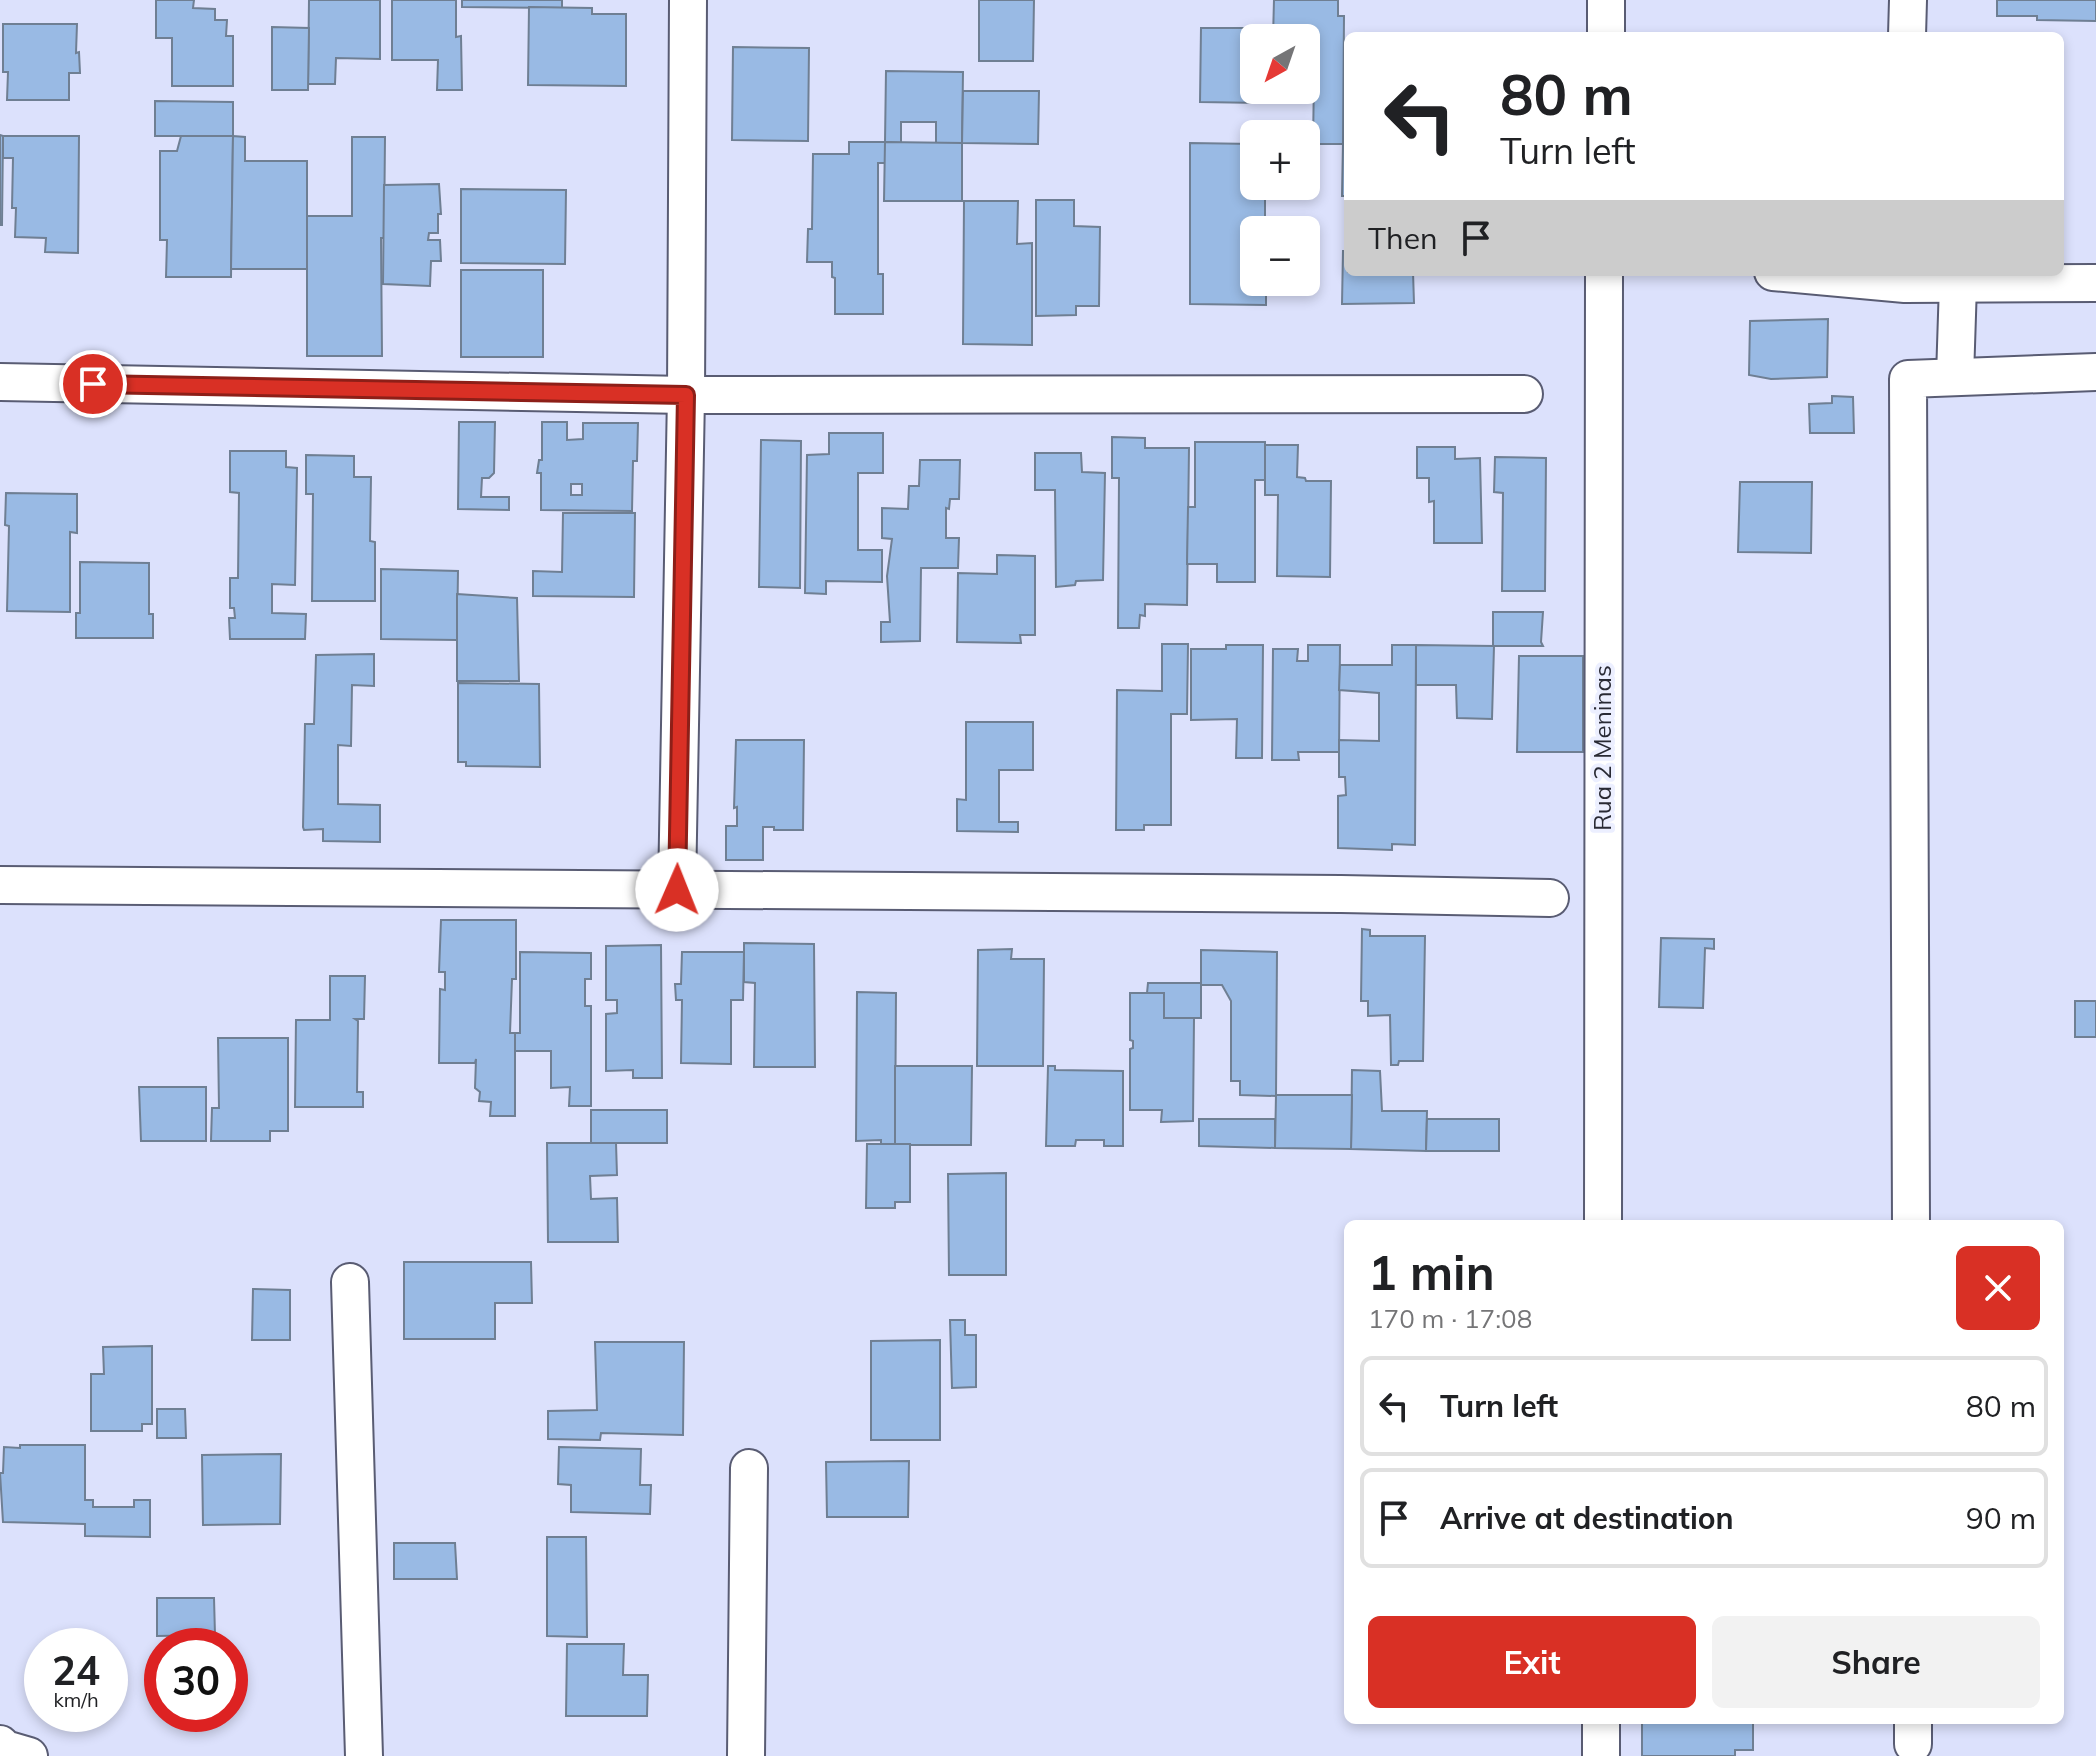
<!DOCTYPE html>
<html lang="en">
<head>
<meta charset="utf-8">
<style>
  body { margin:0; font-family:Mulish,sans-serif; background:#f2f2f2; color:#202124; height:100vh; display:flex; flex-direction:column; font-size:30px; white-space:nowrap }
  * { box-sizing:border-box; margin:0 }
  p { font-size:26px; color:#757577 }
  .icon { flex:none; width:44px; height:44px; fill:none; stroke:currentColor; stroke-width:2; stroke-linecap:round; stroke-linejoin:round }
  .map { position:relative; flex:1; overflow:hidden }
  .drawer { position:absolute; left:1344px; top:1220px; width:720px; height:504px; display:flex; flex-direction:column; background:#fff; border-radius:12px; box-shadow:0 4px 12px #0003 }
  .drawer>* { flex:none }
  .top-card { position:absolute; left:1344px; top:32px; width:720px; height:244px; border-radius:12px; box-shadow:0 4px 12px #0003; background:#fff; color:#202124; overflow:hidden }
  .needle { width:52px; rotate:220deg }
  .buttons { position:absolute; left:1240px; top:24px; display:grid; gap:16px }
  .buttons a { display:grid; place-items:center; width:80px; height:80px; border-radius:12px; background:#fff; box-shadow:0 4px 12px #0003; font-size:40px }
  .speed { position:absolute; left:24px; top:1628px; display:flex; gap:16px; font-size:40px; font-weight:700; text-align:center }
  .speed>* { display:grid; place-content:center; width:104px; height:104px; border-radius:50%; background:#fff; box-shadow:0 4px 12px #0003; line-height:1 }
  .speed small { font-size:20px; font-weight:400 }
  .speed .limit { border:12px solid #d22; background:#fff; color:#111 }
  .pin { position:absolute; display:grid; place-items:center; width:68px; height:68px; color:#fff; margin:-34px; border:4px solid #fff; border-radius:50%; box-shadow:0 2px 8px #0007 }
  .me { position:absolute; width:88px; margin:-44px; rotate:1deg; stroke-linejoin:round; filter:drop-shadow(0 0 6px #0008) }
  .turn { display:flex; align-items:center; gap:28px; height:168px; padding:0 24px; font-size:36px }
  .turn .icon { width:104px; height:104px; stroke-width:2.5 }
  .turn b { display:block; font-size:56px; line-height:68px }
  .then { display:flex; align-items:center; height:76px; padding:0 24px; background:#0003; gap:16px; font-size:30px }
  .round { display:grid; place-items:center; flex:none; width:84px; height:84px; border-radius:12px; background:#f2f2f2 }
  .headline { display:flex; align-items:center; justify-content:space-between; height:136px; padding:0 24px }
  h1 { font-size:48px; font-weight:700; line-height:60px }
  .primary-button { display:flex; gap:16px; margin-top:auto; padding:16px 24px }
  .primary-button a { flex:1; height:92px; border-radius:12px; background:#d93025; color:#fff; font-size:32px; font-weight:700; line-height:92px; text-align:center }
  .primary-button a+a { background:#f2f2f2; color:#202124 }
  ul { padding:0; list-style:none }
  li { display:flex; align-items:center; gap:24px; height:100px; margin:0 16px 12px; padding:0 8px; border:4px solid #e0e0e0; border-radius:12px }
  li div { flex:1 }
  li b { display:block; font-size:30px }
  li em { font-style:normal }
  .map>svg:first-child { display:block }
  .building { fill:#99bae4; stroke:#6f7f93; stroke-width:2; fill-rule:evenodd }
  .lines { fill:none; stroke-linecap:round; stroke-linejoin:round }
  .street-casing { stroke:#595c73; stroke-width:40 }
  .street { stroke:#fff; stroke-width:36 }
  .route-casing { stroke:#8d1f18; stroke-width:20 }
  .route { stroke:#d93025; stroke-width:14 }
  .labels { text-anchor:middle; dominant-baseline:central; stroke-width:8; stroke-linejoin:round; paint-order:stroke }
  .street-label { font-size:24px; fill:#292a34; stroke:#ecefff }
</style>
</head>
<body>
<div class="map">
<svg width="2096" height="1756" viewBox="0 0 2096 1756">
  <rect width="100%" height="100%" fill="#dce1fc"/>
  <g class="building">
    <path d="M156 0H194L193 8 215 9V20H227L226 36H233V86H172V38H156Z"/>
    <path d="M309 0H380V59L336 58 335 84H308Z"/>
    <path d="M392 0H456V37L461 36 462 90H437L438 60H392Z"/>
    <path d="M462 0H562V8L462 7Z"/>
    <path d="M979 0H1034L1033 61H979Z"/>
    <path d="M1274 0H1338V16H1344L1343 144H1313L1314 76 1306 73V38H1273Z"/>
    <path d="M1997 0H2096V21L2037 20V16H1997Z"/>
    <path d="M529 7 592 8V14H626V86L528 85Z"/>
    <path d="M3 24H77L76 53 79 52 80 73H69V100H7L8 72H3Z"/>
    <path d="M272 27 309 28 308 90H272Z"/>
    <path d="M1201 28H1263V38H1254V90H1262V103L1200 102Z"/>
    <path d="M733 47 809 48 808 141 732 140Z"/>
    <path d="M886 71 963 72 962 143H936V122H901V143L885 142Z"/>
    <path d="M963 91H1039L1038 144 962 143Z"/>
    <path d="M155 101 233 102V136H155Z"/>
    <path d="M0 135 3 136 2 225H0Z"/>
    <path d="M3 136H79L78 253 45 252 46 238 15 237 16 208H12L13 158H3Z"/>
    <path d="M181 136H233L231 277H166L167 240H160V151H177Z"/>
    <path d="M233 136 245 137V161H307V269H231Z"/>
    <path d="M352 137H385L384 238H381L382 356H307V216H352Z"/>
    <path d="M849 142H885V163H878V274H883V314H835V278L832 277V262H807L808 229H812L813 154H849Z"/>
    <path d="M885 142 962 143V201H884Z"/>
    <path d="M1190 143 1254 144V186H1260V195H1265V230H1254V282H1266V305L1190 304Z"/>
    <path d="M1343 144H1348V196H1342Z"/>
    <path d="M439 184 441 214H438V233H429L428 240H440L441 261H431L430 286 383 284 384 185Z"/>
    <path d="M461 189 566 190 565 264 461 263Z"/>
    <path d="M1036 200H1074V226L1100 227 1099 306H1076V315L1036 316Z"/>
    <path d="M964 201H1018L1017 244 1032 243V345L963 344Z"/>
    <path d="M1343 251H1348V272H1413L1414 303 1342 304Z"/>
    <rect x="461" y="270" width="82" height="87"/>
    <path d="M1828 319 1827 377 1771 379 1749 375 1750 321Z"/>
    <path d="M1832 396 1853 397 1854 433H1810L1809 404 1832 403Z"/>
    <path d="M459 422H495L494 473 489 478H482L481 497H509V510L458 509Z"/>
    <path d="M542 422H567V440L583 439V423H638L637 461H633L632 511 541 510V473H537L539 460H542ZM571 484H582V495H571Z"/>
    <path d="M829 433H883V473H858V550H882V582L826 581V594L805 593 807 455 829 454Z"/>
    <path d="M1112 437 1145 438V448H1189L1187 605 1145 604V616L1140 615 1139 628H1118L1119 478H1112Z"/>
    <path d="M761 440 801 441 800 588 759 587Z"/>
    <path d="M1195 442H1265V480H1255V582H1217V564H1187L1188 507H1195Z"/>
    <path d="M1265 445H1298L1297 477 1305 478 1306 481H1331L1330 577 1277 576 1278 495H1265Z"/>
    <path d="M1417 447H1455V459L1480 458 1482 543H1434V501L1429 502V478H1417Z"/>
    <path d="M230 451H286V467L297 468 295 585 272 584V613L306 614 305 639H230L229 618H235L234 608H230V578H238L239 493 230 492Z"/>
    <path d="M1035 453H1081L1082 472 1105 473 1103 580 1076 581 1075 585 1056 587 1055 490H1035Z"/>
    <path d="M306 455 354 456V477H371L370 541 375 542V601H312L313 494H306Z"/>
    <path d="M1495 457 1546 458 1545 591H1502L1503 493 1494 492Z"/>
    <path d="M920 460H960L959 499H950L949 509 946 508V538H959L958 568H921L920 641 881 642V622H890L887 576 892 539 882 538V508L908 509 909 486H919Z"/>
    <path d="M1740 482H1812L1811 553 1738 552Z"/>
    <path d="M6 493 77 494V533L70 532V612L7 611 9 526 5 525Z"/>
    <path d="M563 513H635L634 597 533 596V571L562 572Z"/>
    <path d="M997 555 1035 556V635H1020L1021 643 957 642 958 573 997 574Z"/>
    <path d="M80 562 149 563V614H153V638H76V613H80Z"/>
    <path d="M381 569 458 571 457 640 381 639Z"/>
    <path d="M457 594 517 598 519 681H457Z"/>
    <path d="M1493 612H1543L1541 642 1543 646H1493Z"/>
    <path d="M1162 644H1188L1187 714H1171V825H1144V830H1116L1117 690 1162 691Z"/>
    <path d="M1226 645H1263L1262 758H1236L1237 719 1191 720V649H1226Z"/>
    <path d="M1308 645H1340L1339 752H1298L1299 760H1272L1273 649H1298L1297 661H1308Z"/>
    <path d="M1392 645H1416L1415 845 1392 844V850L1338 848V796L1346 795 1345 777H1339V740L1379 741V693L1339 690 1340 665H1392Z"/>
    <path d="M1416 645 1494 646 1492 719 1457 718 1456 685H1416Z"/>
    <path d="M374 654V686L352 685 351 746 338 745V804L380 805V842L323 841V829L304 830 303 827 305 724H314L316 655Z"/>
    <path d="M1519 656H1583V752H1517Z"/>
    <path d="M458 683 539 684 540 767 466 766V762H458Z"/>
    <path d="M966 722H1033V770H999V822H1018V832L957 831V799L966 800Z"/>
    <path d="M736 740H804L803 830H774V827H763V860H726V826H737V807L734 808Z"/>
    <path d="M441 920H516V979H512L510 1033H515V1116H490L491 1102 479 1101 480 1092 475 1088 476 1059 475 1063H439L440 989 445 990V972H439Z"/>
    <path d="M1362 929 1370 930V936H1425L1423 1061H1399L1398 1065H1391L1390 1015 1368 1016V1001H1361Z"/>
    <path d="M1661 938 1714 939V949L1705 948 1703 1008 1659 1007Z"/>
    <path d="M744 943 814 944 815 1067H754L755 983 744 982Z"/>
    <path d="M661 945 662 1078H633V1070L606 1071V1014L617 1013V1000H606V946Z"/>
    <path d="M1012 949 1011 959H1044L1043 1066H977L978 950Z"/>
    <path d="M1201 950 1277 952 1276 1096 1240 1095V1081H1231V1001L1222 985H1201Z"/>
    <path d="M520 952 591 953V979H585V1006H591V1106H569L570 1087 551 1088V1051H515V1033H520Z"/>
    <path d="M682 952H744L743 1000H731V1064L681 1063 682 1000H676L675 984H681Z"/>
    <path d="M330 976H365L364 1019H355L358 1021 357 1092H363V1107H295L296 1020H330Z"/>
    <path d="M1148 983H1201V1018H1164V993H1147Z"/>
    <path d="M857 992 896 993 895 1145 881 1144V1140L856 1141Z"/>
    <path d="M1130 993H1164V1018H1194L1193 1121 1161 1122 1162 1110H1130V1049L1133 1048V1041L1130 1040Z"/>
    <rect x="2075" y="1001" width="21" height="36"/>
    <path d="M218 1038H288V1131H270V1141H211L212 1108H219Z"/>
    <path d="M895 1066H972L971 1145H895Z"/>
    <path d="M1048 1066H1055V1070L1123 1071V1146H1104V1140H1076L1075 1146H1046Z"/>
    <path d="M1352 1070 1380 1071 1382 1111H1427L1426 1151 1351 1149Z"/>
    <path d="M139 1087H206V1141H141Z"/>
    <path d="M1276 1095H1352L1351 1149 1275 1148Z"/>
    <rect x="591" y="1110" width="76" height="33"/>
    <path d="M1199 1119H1275V1148L1199 1146Z"/>
    <path d="M1427 1119H1499V1151H1426Z"/>
    <path d="M547 1143H616L617 1175 590 1176 591 1199 617 1198 618 1242H548Z"/>
    <path d="M867 1144H910V1202H895V1208H866Z"/>
    <path d="M1006 1173V1275H949L948 1174Z"/>
    <path d="M404 1262H531L532 1303H495V1339H404Z"/>
    <path d="M253 1289 290 1290V1340H252Z"/>
    <path d="M950 1320H965V1335H976V1387L952 1388Z"/>
    <path d="M940 1340V1440H871V1341Z"/>
    <path d="M595 1342H684L683 1435 601 1433 600 1440 548 1439V1411L597 1410Z"/>
    <path d="M152 1346V1424H142V1431H91V1374H104L103 1347Z"/>
    <path d="M157 1409H185L186 1438H157Z"/>
    <path d="M20 1445H85V1500H93V1507H134V1500H150V1537L85 1536V1524L3 1522 0 1473H3L4 1447 20 1448Z"/>
    <path d="M559 1447 641 1449 640 1485H651L650 1514 571 1512V1485L558 1484Z"/>
    <path d="M281 1454 280 1524 203 1525 202 1455Z"/>
    <path d="M909 1461 908 1517H827L826 1462Z"/>
    <path d="M547 1537H586L587 1637 547 1636Z"/>
    <path d="M394 1543H455L457 1579H394Z"/>
    <path d="M157 1598H214L215 1635 157 1636Z"/>
    <path d="M567 1644H624L623 1675H648L647 1716H566Z"/>
    <path d="M1642 1720H1753V1750H1735V1756H1642Z"/>
  </g>
  <g class="lines">
    <defs>
      <g id="street">
        <path d="M1606 36V0"/>
        <path d="M1907 36 1908 0"/>
        <path d="M1773 272 1905 284 2096 283"/>
        <path d="M1955 377 1958 284"/>
        <path d="M0 382 686 395 1524 394"/>
        <path d="M0 885 1341 894 1550 898"/>
        <path d="M677 890 686 395 688 0"/>
        <path d="M1603 1224 1604 272"/>
        <path d="M1911 1224 1908 379 2096 372"/>
        <path d="M350 1282 364 1756"/>
        <path d="M1913 1720V1744"/>
        <path d="M0 1744 5 1749 29 1756"/>
        <path d="M746 1756 749 1468"/>
        <path d="M1601 1756V1720"/>
      </g>
    </defs>
    <use href="#street" class="street-casing"/>
    <use href="#street" class="street"/>
  </g>
  <g class="lines">
    <defs>
      <path id="route" d="M93 384 686 395 677 890"/>
    </defs>
    <use href="#route" class="route-casing"/>
    <use href="#route" class="route"/>
  </g>
  <g class="labels">
    <g class="street-label">
      <text transform="translate(1602 748) rotate(-90)">Rua 2 Meninas</text>
    </g>
  </g>
</svg>
<div class="buttons">
<a><svg class="needle" viewBox="-14 -14 28 28"><path d="M0-13l5 13h-10z" fill="#e53935"/><path d="M0 13l5-13h-10z" fill="#757577"/></svg></a>
<a>+</a>
<a>−</a>
</div>
<div class="speed"><div>24<small>km/h</small></div><div class="limit">30</div></div>
<div class="pin" style="left:93px;top:384px;background:#d93025"><svg class="icon" aria-label="arrive" viewBox="0 0 24 24"><path d="M6 21V4h12l-3 4 3 4H6"/></svg></div>
<svg class="me" style="left:677px;top:890px" viewBox="-20 -20 40 40"><circle r="19" fill="#fff"/><path d="M0-13L10 11 0 6-10 11z" fill="#d93025"/></svg>
<div class="top-card">
<div class="turn"><svg class="icon" aria-label="left" viewBox="0 0 24 24"><path d="M17 20v-9H6M10 6l-5 5 5 5"/></svg><div><b>80 m</b>Turn left</div></div>
<div class="then">Then<svg class="icon" aria-label="arrive" viewBox="0 0 24 24"><path d="M6 21V4h12l-3 4 3 4H6"/></svg></div>
</div>
<section class="drawer">
<div class="headline"><div><h1>1 min</h1><p>170 m · 17:08</p></div><a class="round" style="background:#d93025;color:#fff"><svg class="icon" aria-label="close" viewBox="0 0 24 24"><path d="M6 6l12 12M18 6L6 18"/></svg></a></div>
<ul>
<li><svg class="icon" aria-label="left" viewBox="0 0 24 24"><path d="M17 20v-9H6M10 6l-5 5 5 5"/></svg><div><b>Turn left</b></div><em>80 m</em></li>
<li><svg class="icon" aria-label="arrive" viewBox="0 0 24 24"><path d="M6 21V4h12l-3 4 3 4H6"/></svg><div><b>Arrive at destination</b></div><em>90 m</em></li>
</ul>
<div class="primary-button"><a>Exit</a><a>Share</a></div>
</section>
</div>
</body>
</html>
